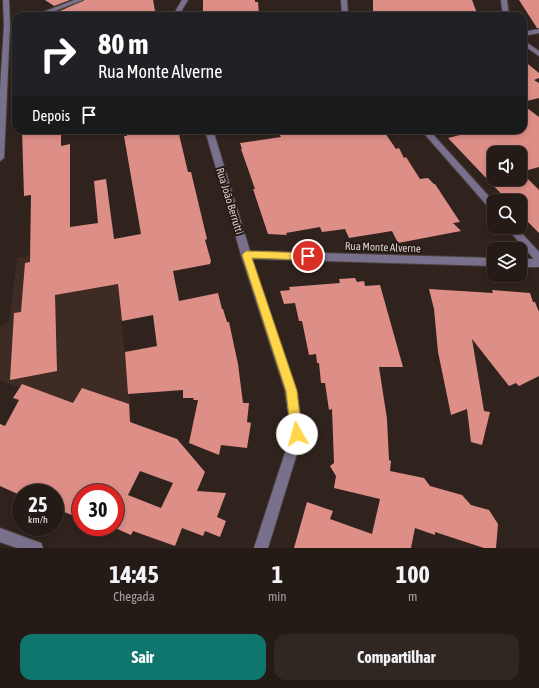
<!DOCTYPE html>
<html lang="pt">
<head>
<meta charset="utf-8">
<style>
  body { margin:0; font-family:"Asap Condensed",sans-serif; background:#302723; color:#f1f3f6; height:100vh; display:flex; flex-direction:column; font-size:15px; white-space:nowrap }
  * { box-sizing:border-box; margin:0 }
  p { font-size:13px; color:#a3a1a1 }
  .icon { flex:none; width:22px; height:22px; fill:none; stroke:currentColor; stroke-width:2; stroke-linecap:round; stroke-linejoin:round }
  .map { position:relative; height:548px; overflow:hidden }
  .panel { display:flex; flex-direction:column; background:#241a16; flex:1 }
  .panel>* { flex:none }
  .top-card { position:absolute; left:12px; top:12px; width:515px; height:122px; border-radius:12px; box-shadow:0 2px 6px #0003,0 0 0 1px #413835; background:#202124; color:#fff; overflow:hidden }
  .buttons { position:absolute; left:487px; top:146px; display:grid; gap:8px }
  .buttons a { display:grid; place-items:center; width:40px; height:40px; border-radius:8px; background:#241a16; box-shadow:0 2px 6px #0003,0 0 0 1px #413835; font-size:20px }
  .speed { position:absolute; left:12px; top:484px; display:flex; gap:8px; font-size:20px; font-weight:700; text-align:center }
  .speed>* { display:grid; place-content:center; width:52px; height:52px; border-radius:50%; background:#241a16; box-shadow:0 2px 6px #0003,0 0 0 1px #413835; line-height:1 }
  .speed small { font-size:10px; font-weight:400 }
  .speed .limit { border:6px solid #d22; background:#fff; color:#111 }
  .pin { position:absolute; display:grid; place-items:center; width:34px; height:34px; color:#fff; margin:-17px; border:2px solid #fff; border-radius:50%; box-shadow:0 1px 4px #0007 }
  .me { position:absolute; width:44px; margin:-22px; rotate:353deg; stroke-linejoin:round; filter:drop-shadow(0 0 3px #0008) }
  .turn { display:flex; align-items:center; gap:14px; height:84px; padding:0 20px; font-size:18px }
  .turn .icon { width:52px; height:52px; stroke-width:2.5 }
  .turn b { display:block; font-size:28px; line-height:34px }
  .then { display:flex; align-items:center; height:38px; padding:0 20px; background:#0003; gap:8px; font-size:15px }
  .eta { display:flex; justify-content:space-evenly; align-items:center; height:68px; text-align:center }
  .eta b { font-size:24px; font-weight:700; line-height:28px }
  .action { display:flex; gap:8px; margin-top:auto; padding:8px 20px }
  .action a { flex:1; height:46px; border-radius:12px; background:#0f766e; color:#fff; font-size:16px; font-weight:700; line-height:46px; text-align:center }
  .action a+a { background:#302723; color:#f1f3f6 }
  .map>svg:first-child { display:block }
  .built { fill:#3e2b23 }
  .building { fill:#dd8e86; fill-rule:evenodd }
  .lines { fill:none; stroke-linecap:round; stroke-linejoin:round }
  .minor-casing { stroke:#4b3f3a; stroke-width:2 }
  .minor { fill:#78708c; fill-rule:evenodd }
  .route { fill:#ffd54a; stroke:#a68a30 }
  .labels { text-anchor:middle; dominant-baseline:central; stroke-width:4; stroke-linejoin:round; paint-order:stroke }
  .street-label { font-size:11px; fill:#dbd3cf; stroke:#261a15 }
</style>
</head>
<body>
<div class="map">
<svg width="539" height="548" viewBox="0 0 539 548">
  <rect width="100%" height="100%" fill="#30231e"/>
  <path class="built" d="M113 240 132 423 0 381V327L9 322 17 258Z"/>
  <g class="building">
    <path d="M45 0H70L54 6Z"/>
    <path d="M84 0H153L156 16H67L60 11Z"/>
    <path d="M203 0H255V2H258L259 16H203Z"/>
    <path d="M373 0H472L478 16H373Z"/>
    <path d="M519 0H539V28H537Z"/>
    <path d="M523 60 539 73V78L534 80 539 83V98L523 102Z"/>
    <path d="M523 105 539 117V167L521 172 539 190V233L520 214V201H508L448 138 460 135 455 130H523ZM494 153H520V179H494Z"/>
    <path d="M22 130H47V134L61 132V146L70 144V227L98 223 94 181 106 179 114 239 141 234 124 136H127V130H178L188 172H191L207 239 205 240 211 261 210 264 173 271 179 301 218 293 222 309H223L227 322H229L238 364 243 403H249L247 422 251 423 247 448 221 445 219 455 189 443 198 400H193L194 398H183V390L128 394 125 352 157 346 153 315 122 321 118 284 55 295 57 371 10 380 14 313 21 312 25 263 30 262 31 195 24 196Z"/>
    <path d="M319 130H383L396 149 399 148 404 158 406 157 420 179 428 178 434 184H435L460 222 453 223 461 231 398 243 392 231 349 238 345 229 322 232 320 227 286 233 287 235 268 234 253 189H255L241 149H242L240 143 281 137 279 134Z"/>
    <path d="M355 278 357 282 364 281 365 286 380 285 403 367H379L387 419 389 460 391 461 390 471 424 478 430 486 462 495 471 505 489 510 498 524 496 548H484L435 532V535L415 528 411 548H294L307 502 333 511 330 519 372 534 380 499 334 488 336 476 330 466 334 463 332 409 329 410 325 383H321L319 363H317L316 354 309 355 302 321H299L295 303 284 304 280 291 290 290 289 287 340 283 339 279Z"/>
    <path d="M429 289 493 293 492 290 530 293 533 302H535L539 312V376L519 386 516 383 509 386 472 339 484 411 490 412 482 445 471 442 467 409 451 415 438 352 434 309Z"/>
    <path d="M22 384 73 403 82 388 129 404 130 422 177 439 205 472 197 491 226 493 217 517 226 521 220 537 205 531 203 536 182 528 175 546 133 531 131 535 115 528V493H81V519L55 508V493H21L20 495 0 486V424L5 426 19 400 13 398ZM140 471 173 483 161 508 128 495Z"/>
  </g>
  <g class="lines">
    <defs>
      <g id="minor">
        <path d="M3 0H9L10 26 4 158 0 161V89L4 26Z"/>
        <path d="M74 0H83L42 16H33Z"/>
        <path d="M182 0H188L182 10 183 16H177L176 10Z"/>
        <path d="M341 0H347L348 16H342Z"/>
        <path d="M501 0H507L509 16H503Z"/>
        <path d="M539 29V33L523 36V32Z"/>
        <path d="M523 40 539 51V56L523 45Z"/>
        <path d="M205 130H213L250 251 494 258V266L252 259 297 391 303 434 268 548H254L291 434 285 391 241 255Z"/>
        <path d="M421 130H429L494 202V211L491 210Z"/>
        <path d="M506 227H516L539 252V267H520V259H534Z"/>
        <path d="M0 528 41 543 43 548H17L0 542Z"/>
      </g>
    </defs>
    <use href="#minor" class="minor-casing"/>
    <use href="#minor" class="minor"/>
  </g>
  <path class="route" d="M246 251 308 253 313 256 308 260 252 258 297 391 302 434 301 438 297 440 293 438 291 434 286 391 242 255Z"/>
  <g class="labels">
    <g class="street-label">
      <text transform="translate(230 201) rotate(73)">Rua João Berrutti</text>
      <text transform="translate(383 247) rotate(2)">Rua Monte Alverne</text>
    </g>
  </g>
</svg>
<div class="buttons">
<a><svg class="icon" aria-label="sound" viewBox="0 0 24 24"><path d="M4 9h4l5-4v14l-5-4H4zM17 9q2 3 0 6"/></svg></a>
<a><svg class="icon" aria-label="search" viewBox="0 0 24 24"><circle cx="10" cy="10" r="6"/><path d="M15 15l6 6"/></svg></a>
<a><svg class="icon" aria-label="layers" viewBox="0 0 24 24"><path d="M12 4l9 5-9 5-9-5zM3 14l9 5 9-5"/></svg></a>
</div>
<div class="speed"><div>25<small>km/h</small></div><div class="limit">30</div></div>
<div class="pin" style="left:308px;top:256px;background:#d93025"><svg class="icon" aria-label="arrive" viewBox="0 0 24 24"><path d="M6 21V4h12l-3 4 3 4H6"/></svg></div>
<svg class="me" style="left:297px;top:434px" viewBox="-20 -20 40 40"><circle r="19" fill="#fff"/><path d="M0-13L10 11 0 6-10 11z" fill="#ffd54a"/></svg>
<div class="top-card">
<div class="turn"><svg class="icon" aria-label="right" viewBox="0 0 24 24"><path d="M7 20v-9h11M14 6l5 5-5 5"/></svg><div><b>80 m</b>Rua Monte Alverne</div></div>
<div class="then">Depois<svg class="icon" aria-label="arrive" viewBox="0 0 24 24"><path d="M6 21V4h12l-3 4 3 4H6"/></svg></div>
</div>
</div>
<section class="panel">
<div class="eta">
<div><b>14:45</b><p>Chegada</p></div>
<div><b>1</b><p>min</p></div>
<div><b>100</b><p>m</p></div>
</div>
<div class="action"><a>Sair</a><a>Compartilhar</a></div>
</section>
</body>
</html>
